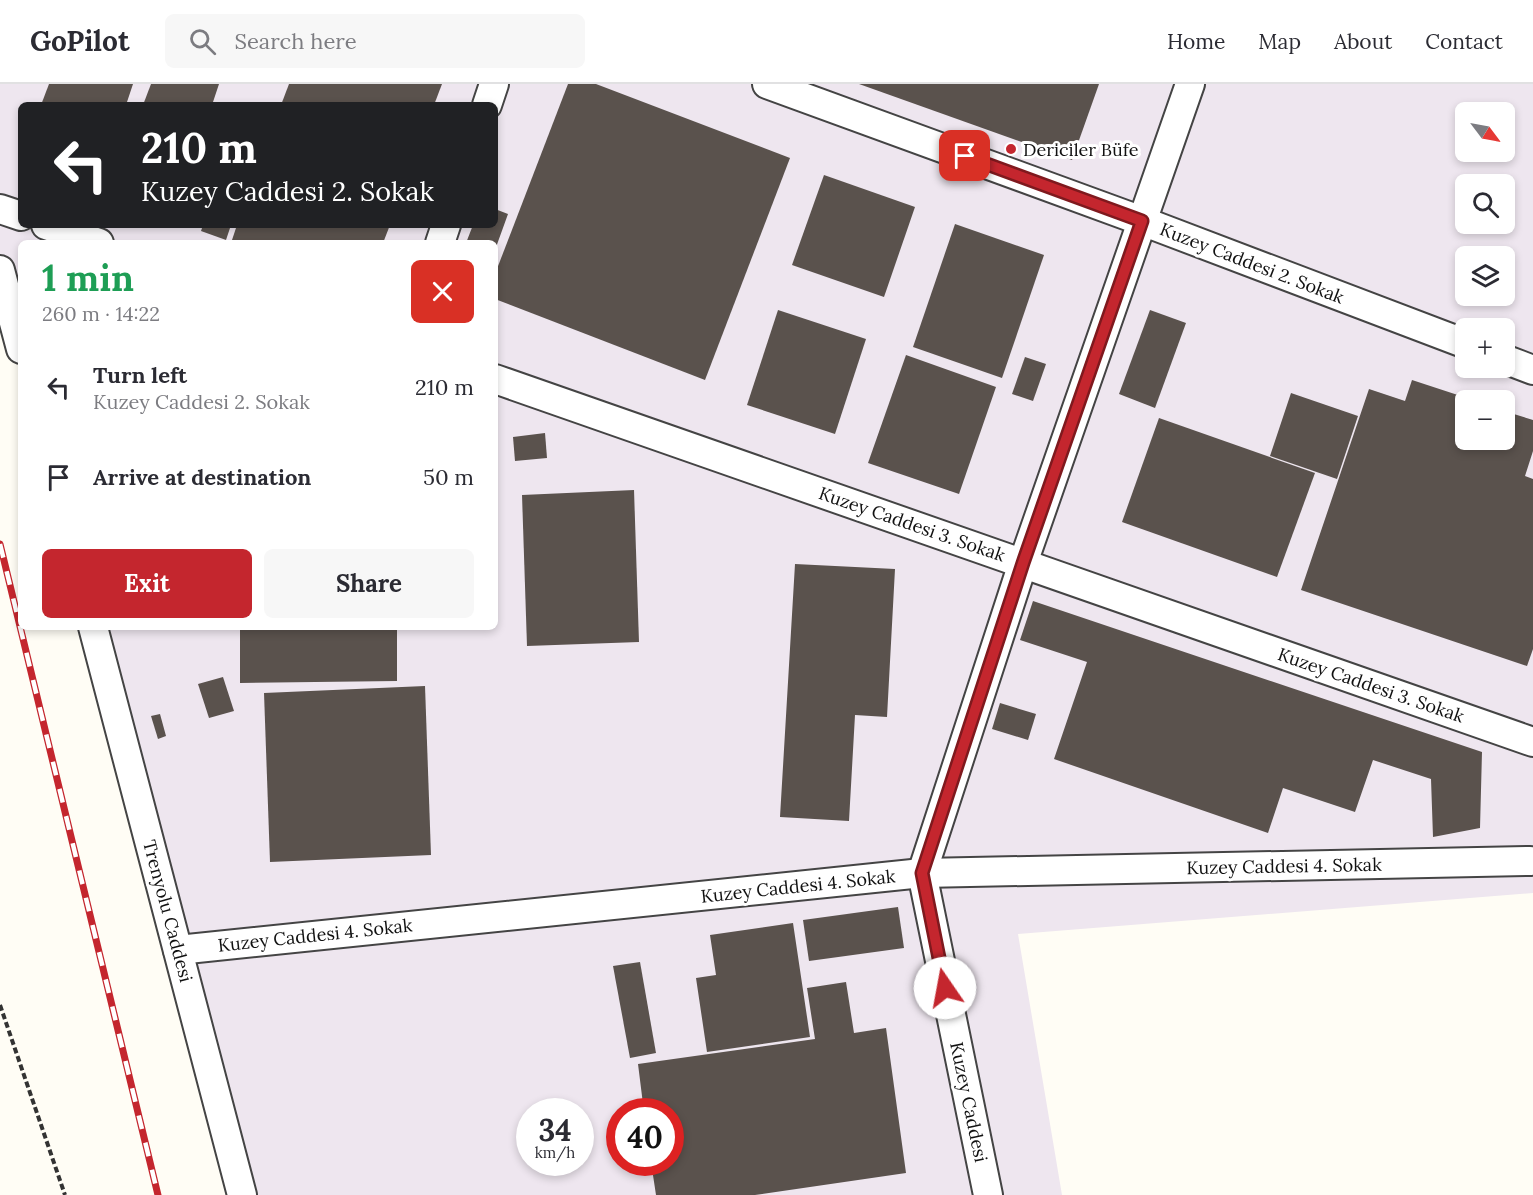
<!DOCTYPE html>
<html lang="en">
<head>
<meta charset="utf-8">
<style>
  body { margin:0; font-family:Lora,serif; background:#f7f7f7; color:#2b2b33; height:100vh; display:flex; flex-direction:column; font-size:22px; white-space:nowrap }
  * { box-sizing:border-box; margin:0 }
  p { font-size:20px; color:#7c7c81 }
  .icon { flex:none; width:33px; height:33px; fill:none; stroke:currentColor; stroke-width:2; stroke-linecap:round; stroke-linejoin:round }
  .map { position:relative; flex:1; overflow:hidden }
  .drawer { position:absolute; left:18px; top:156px; width:480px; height:390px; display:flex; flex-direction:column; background:#fff; border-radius:9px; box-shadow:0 3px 9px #0003 }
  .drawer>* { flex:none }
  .top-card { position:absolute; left:18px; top:18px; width:480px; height:126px; border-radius:9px; box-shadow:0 3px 9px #0003; background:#202124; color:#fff; overflow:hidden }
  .needle { width:39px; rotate:122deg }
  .buttons { position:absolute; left:1455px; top:18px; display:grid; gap:12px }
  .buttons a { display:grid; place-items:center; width:60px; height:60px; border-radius:9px; background:#fff; box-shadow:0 3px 9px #0003; font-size:30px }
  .speed { position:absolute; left:516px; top:1014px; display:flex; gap:12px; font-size:30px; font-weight:700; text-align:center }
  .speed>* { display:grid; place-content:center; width:78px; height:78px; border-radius:50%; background:#fff; box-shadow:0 3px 9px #0003; line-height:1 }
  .speed small { font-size:15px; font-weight:400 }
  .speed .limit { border:9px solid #d22; background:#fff; color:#111 }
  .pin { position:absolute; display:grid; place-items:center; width:51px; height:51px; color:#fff; margin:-26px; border-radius:12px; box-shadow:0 3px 9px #0006 }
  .me { position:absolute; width:66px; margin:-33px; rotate:348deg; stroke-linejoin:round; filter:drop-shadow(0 0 4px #0008) }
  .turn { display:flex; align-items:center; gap:21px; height:126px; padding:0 24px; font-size:27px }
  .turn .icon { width:78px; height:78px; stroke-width:2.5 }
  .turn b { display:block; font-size:42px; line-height:51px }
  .round { display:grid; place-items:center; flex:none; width:63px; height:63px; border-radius:9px; background:#f7f7f7 }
  .summary { display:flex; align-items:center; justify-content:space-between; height:102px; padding:0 24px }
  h1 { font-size:36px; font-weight:700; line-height:45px; color:#1e9e55 }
  .action { display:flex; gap:12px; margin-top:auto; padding:12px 24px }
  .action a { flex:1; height:69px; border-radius:9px; background:#c4262e; color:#fff; font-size:24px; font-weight:700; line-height:69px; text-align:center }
  .action a+a { background:#f7f7f7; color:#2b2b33 }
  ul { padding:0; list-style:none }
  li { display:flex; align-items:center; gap:18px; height:90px; padding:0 24px }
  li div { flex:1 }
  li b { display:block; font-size:22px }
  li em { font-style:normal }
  header { display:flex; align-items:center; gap:36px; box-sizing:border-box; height:84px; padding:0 30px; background:#fff; border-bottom:2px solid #e1e1e2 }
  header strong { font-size:28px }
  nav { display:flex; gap:33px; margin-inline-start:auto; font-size:21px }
  .search { width:420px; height:54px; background:#f7f7f7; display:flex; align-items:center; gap:15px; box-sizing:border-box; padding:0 21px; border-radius:9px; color:#7c7c81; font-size:22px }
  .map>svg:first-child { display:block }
  .industrial { fill:#eee6ef; fill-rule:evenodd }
  .building { fill:#5a524d }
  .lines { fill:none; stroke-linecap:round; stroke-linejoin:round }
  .minor-casing { stroke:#444; stroke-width:32 }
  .path { stroke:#333; stroke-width:4; stroke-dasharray:6 3; stroke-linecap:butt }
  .minor { stroke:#fff; stroke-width:28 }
  .rail-casing { stroke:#c4262e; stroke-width:7 }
  .rail { stroke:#fff; stroke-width:4.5; stroke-dasharray:14; stroke-linecap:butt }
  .route-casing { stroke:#7f191e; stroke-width:15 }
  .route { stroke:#c4262e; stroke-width:10 }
  .poi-dot { fill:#c4262e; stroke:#fff; stroke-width:2 }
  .labels { text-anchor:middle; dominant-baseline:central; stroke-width:6; stroke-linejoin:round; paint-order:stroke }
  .poi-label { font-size:18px; fill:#111; stroke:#fff; text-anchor:start }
  .street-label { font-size:18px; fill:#111; stroke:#fff }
</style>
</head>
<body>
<header>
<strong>GoPilot</strong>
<div class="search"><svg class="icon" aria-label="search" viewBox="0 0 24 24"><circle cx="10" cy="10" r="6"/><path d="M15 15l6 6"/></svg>Search here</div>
<nav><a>Home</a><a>Map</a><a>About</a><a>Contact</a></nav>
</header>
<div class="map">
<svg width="1533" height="1111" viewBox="0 0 1533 1111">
  <rect width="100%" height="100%" fill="#fffdf5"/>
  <path class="industrial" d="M0 0H1533V809L1018 850 1062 1111H232L90 543H495V159H21V268L0 187ZM21 21H495V141H21ZM1466 28H1504V68H1466ZM1466 100H1504V140H1466ZM1466 172H1504V212H1466ZM1466 244H1504V284H1466ZM1466 316H1504V356H1466ZM530 1028H580V1078H530ZM620 1028H670V1078H620Z"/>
  <g class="building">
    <path d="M49 0H133L126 21H41Z"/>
    <path d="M151 0H219L212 21H143Z"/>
    <path d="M289 0H442L434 21H281Z"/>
    <path d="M568 0H596L790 74 705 296 495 215V190Z"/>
    <path d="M859 0H1099L1072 76Z"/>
    <path d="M824 91 915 123 884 213 792 181Z"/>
    <path d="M495 125 508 130 495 166V159H466L473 141H495Z"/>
    <path d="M955 140 1044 171 1002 294 913 263Z"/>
    <path d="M203 141H231L226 156 201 147Z"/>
    <path d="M237 141H390L383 159H239L232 156Z"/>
    <path d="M778 226 866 255 835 350 747 321Z"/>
    <path d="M1150 226 1186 239 1155 324 1119 310Z"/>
    <path d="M906 271 996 303 959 410 868 379Z"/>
    <path d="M1025 273 1046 280 1033 317 1012 310Z"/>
    <path d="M1412 296 1473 316H1466V356H1504V327L1533 336V367L1525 392 1533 395V565L1527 582 1301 506 1369 305 1405 317Z"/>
    <path d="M1291 309 1358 332 1337 395 1270 372Z"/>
    <path d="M1159 334 1315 389 1277 493 1122 438Z"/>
    <path d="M545 349 547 374 515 377 513 353Z"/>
    <path d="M634 406 639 558 527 562 522 411Z"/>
    <path d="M795 480 895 485 887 633 855 631 849 737 780 733Z"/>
    <path d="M1033 517 1482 668 1480 744 1433 753 1431 695 1373 676 1355 728 1283 704 1268 749 1054 675 1087 578 1020 556Z"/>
    <path d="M240 543H397V597L240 599Z"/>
    <path d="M223 593 234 627 209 634 198 600Z"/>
    <path d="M425 602 431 771 270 778 264 609Z"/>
    <path d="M1000 619 1036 630 1028 656 992 645Z"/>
    <path d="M160 630 166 652 158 655 151 632Z"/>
    <path d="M898 823 904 864 809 877 803 836Z"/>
    <path d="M793 839 810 953 707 968 696 894 716 891 710 851Z"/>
    <path d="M640 878 656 969 630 974 613 882Z"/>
    <path d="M846 898 854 949 886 944 906 1089 755 1111H656L651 1078H670V1028H644L638 980 815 955 807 904Z"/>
  </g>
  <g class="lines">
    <defs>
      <g id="minor">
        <path d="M767 0 1142 137 1466 260"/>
        <path d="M487 21 494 0"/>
        <path d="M0 125 21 132"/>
        <path d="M46 141 99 159"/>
        <path d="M440 159 446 141"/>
        <path d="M0 186 21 265"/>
        <path d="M1504 275 1533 286"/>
        <path d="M495 295 1533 658"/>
        <path d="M93 543 242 1111"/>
        <path d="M178 866 922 789 1530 777"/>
        <path d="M988 1111 922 789 1023 479 1190 0"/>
      </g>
    </defs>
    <use href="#minor" class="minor-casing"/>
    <path class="path" d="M0 921 65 1111"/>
    <use href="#minor" class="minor"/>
    <defs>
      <path id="rail" d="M0 460 158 1111"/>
    </defs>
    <use href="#rail" class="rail-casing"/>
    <use href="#rail" class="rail"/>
  </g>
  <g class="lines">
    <defs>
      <path id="route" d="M945 904 922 789 1023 479 1142 137 965 72"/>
    </defs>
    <use href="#route" class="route-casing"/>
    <use href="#route" class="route"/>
  </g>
  <circle class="poi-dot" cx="1011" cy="65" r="6"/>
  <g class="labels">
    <g class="poi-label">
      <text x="1023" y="65">Dericiler Büfe</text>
    </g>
    <g class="street-label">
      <text transform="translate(1252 179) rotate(21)">Kuzey Caddesi 2. Sokak</text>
      <text transform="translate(912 440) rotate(19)">Kuzey Caddesi 3. Sokak</text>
      <text transform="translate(1371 601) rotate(19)">Kuzey Caddesi 3. Sokak</text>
      <text transform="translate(1284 782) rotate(-1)">Kuzey Caddesi 4. Sokak</text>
      <text transform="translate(798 802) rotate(-6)">Kuzey Caddesi 4. Sokak</text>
      <text transform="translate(168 827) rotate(75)">Trenyolu Caddesi</text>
      <text transform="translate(315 851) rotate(-6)">Kuzey Caddesi 4. Sokak</text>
      <text transform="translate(969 1018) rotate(78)">Kuzey Caddesi</text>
    </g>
  </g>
</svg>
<div class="buttons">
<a><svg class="needle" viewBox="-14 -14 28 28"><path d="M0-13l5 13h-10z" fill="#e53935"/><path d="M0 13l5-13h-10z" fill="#7c7c81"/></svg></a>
<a><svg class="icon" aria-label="search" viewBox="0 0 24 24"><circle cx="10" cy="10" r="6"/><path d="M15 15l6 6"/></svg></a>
<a><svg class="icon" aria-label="layers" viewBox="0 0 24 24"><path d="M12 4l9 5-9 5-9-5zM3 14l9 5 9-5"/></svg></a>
<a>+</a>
<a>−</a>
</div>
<div class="speed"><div>34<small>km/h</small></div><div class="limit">40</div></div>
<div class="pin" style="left:965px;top:72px;background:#d93025"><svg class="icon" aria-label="arrive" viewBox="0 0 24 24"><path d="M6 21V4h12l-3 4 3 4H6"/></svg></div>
<svg class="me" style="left:945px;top:904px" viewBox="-20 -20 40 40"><circle r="19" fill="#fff"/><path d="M0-13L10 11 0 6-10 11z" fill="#c4262e"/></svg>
<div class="top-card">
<div class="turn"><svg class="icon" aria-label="left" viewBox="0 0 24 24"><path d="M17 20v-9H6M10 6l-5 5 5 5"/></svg><div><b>210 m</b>Kuzey Caddesi 2. Sokak</div></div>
</div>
<section class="drawer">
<div class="summary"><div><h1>1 min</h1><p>260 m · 14:22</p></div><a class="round" style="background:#d93025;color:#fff"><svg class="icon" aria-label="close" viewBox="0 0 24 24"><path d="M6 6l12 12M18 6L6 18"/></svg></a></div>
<ul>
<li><svg class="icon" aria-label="left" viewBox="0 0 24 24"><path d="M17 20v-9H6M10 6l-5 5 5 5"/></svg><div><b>Turn left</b><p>Kuzey Caddesi 2. Sokak</p></div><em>210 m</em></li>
<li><svg class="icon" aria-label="arrive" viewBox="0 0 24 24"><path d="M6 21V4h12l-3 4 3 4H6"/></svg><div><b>Arrive at destination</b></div><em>50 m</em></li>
</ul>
<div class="action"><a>Exit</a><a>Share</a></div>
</section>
</div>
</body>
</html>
